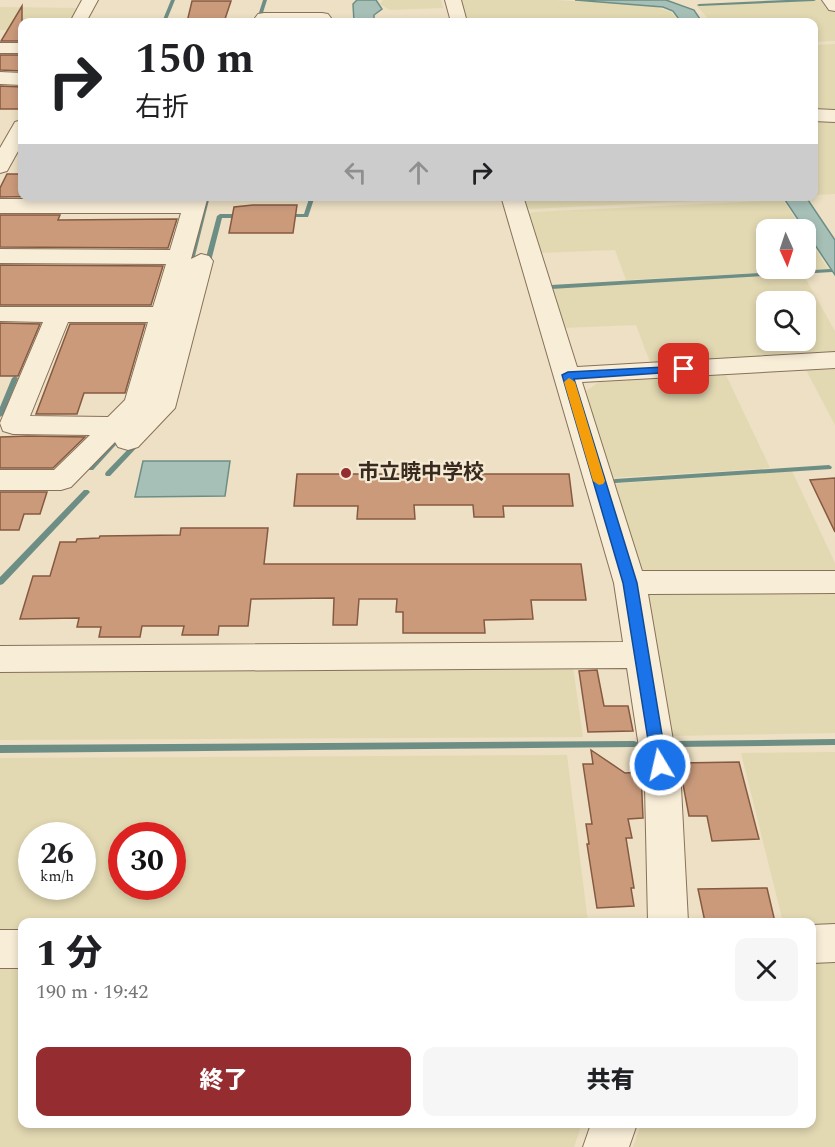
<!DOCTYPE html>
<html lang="ja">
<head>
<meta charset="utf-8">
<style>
  body { margin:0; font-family:Spectral,"Noto Sans JP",serif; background:#f6f6f6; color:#202124; height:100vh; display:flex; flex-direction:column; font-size:22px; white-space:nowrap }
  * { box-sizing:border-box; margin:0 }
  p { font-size:20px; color:#757577 }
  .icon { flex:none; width:33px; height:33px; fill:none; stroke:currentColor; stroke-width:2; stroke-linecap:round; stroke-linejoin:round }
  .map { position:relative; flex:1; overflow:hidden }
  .drawer { position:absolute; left:18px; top:918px; width:798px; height:210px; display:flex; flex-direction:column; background:#fff; border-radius:12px; box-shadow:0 3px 9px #0003 }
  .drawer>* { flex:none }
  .banner { position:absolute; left:18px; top:18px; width:800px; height:183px; border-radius:12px; box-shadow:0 3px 9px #0003; background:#fff; color:#202124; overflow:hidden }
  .needle { width:39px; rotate:177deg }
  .fabs { position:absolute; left:756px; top:219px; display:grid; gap:12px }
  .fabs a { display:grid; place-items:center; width:60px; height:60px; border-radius:12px; background:#fff; box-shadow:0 3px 9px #0003; font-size:30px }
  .speed { position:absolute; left:18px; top:822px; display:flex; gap:12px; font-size:30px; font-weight:700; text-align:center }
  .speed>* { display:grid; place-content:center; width:78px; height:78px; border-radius:50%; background:#fff; box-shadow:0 3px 9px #0003; line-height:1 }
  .speed small { font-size:15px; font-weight:400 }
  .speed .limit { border:9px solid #d22; background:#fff; color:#111 }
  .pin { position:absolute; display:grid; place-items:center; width:51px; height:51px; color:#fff; margin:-26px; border-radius:12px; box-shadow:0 3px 9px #0006 }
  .me { position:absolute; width:66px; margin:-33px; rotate:351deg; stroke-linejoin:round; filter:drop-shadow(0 0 4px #0008) }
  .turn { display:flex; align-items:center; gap:21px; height:126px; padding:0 18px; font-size:27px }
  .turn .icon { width:78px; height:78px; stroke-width:2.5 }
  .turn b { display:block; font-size:42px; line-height:51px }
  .lanes { display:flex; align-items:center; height:57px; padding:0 18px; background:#0003; justify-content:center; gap:30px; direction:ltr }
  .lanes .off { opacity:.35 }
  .round { display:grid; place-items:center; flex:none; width:63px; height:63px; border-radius:12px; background:#f6f6f6 }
  .summary { display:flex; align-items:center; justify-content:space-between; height:102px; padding:0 18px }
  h1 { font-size:36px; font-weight:800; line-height:45px }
  .primary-button { display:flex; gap:12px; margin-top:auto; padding:12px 18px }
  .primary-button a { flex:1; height:69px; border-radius:12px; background:#952c30; color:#fff; font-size:24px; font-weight:800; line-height:69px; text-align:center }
  .primary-button a+a { background:#f6f6f6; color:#202124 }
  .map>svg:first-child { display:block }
  .farmland { fill:#e2d9b2; fill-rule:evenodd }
  .water { fill:#a6c0b8; stroke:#6d8e85; stroke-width:1.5 }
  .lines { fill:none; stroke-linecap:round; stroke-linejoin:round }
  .stream { fill:#6d8e85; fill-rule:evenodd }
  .building { fill:#ca9a7b; stroke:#865a41; stroke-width:1.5 }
  .minor-casing { stroke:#87715b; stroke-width:2 }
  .minor { fill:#f8edd7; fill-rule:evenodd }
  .route { fill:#1a73e8; stroke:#114b97; stroke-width:1.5 }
  .slow { fill:#f59e0b }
  .poi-dot { fill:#952c30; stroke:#f5ead4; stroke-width:2 }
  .labels { text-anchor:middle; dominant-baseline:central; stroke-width:4.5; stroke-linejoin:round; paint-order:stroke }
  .poi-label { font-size:21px; font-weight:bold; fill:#382a1f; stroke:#f5ead4; text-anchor:start }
</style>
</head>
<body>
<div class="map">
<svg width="835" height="1147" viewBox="0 0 835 1147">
  <rect width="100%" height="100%" fill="#ede0c4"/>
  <g class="farmland">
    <path d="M383 0H441L443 8 390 10 380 4Z"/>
    <path d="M458 0H555L649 5 671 12 679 22H465Z"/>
    <path d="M825 0 835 12V41L813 42V22H711L696 5Z"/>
    <path d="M0 7 80 8 72 22H22V30H0Z"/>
    <path d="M835 44V109L813 108V45Z"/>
    <path d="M813 117 835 118V194L815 195 813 192Z"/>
    <path d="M521 197H772L530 209 524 206Z"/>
    <path d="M783 200 802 229 766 230V268H806V235L828 269 626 280 615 250 539 253 526 215 533 212Z"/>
    <path d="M803 274 835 331V355L651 365 636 325 563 328 550 288ZM766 302H806V340H766Z"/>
    <path d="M835 369V425L806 370Z"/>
    <path d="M726 375 770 468 610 478 583 393 599 382Z"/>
    <path d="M792 471 835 563V576H648L638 569 611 484Z"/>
    <path d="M835 588V733L672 736 643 596 658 589Z"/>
    <path d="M572 660 583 737 0 740V664Z"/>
    <path d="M835 752V933L812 934V922H783L741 753Z"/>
    <path d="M567 755 588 922H22V939L0 940V758ZM32 836H82V886H32ZM122 836H172V886H122Z"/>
    <path d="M835 958V1147H633L641 1124H812V959Z"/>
    <path d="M0 961H22V1124H582L574 1147H0Z"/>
  </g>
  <g class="water">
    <path d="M357 0H376L382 9 374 15V22H354L353 4Z"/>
    <path d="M575 0H666L694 10 702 22H681L673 11 663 7Z"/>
    <path d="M783 197H806L835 240V275Z"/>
    <path d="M143 461H230L225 496 135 497Z"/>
  </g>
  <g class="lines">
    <g class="stream">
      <path d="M171 0H175L166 22H162Z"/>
      <path d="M263 0H267L260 22H256Z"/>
      <path d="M786 0H816L814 1 699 6 697 5 699 4Z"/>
      <path d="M205 196H210L195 256 192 258 189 256Z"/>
      <path d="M310 196H315L308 217H284L283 216 286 214H304Z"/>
      <path d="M220 214H241L244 216 241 218H222L210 265 207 267 205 266 204 265 217 216Z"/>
      <path d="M830 269 833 271 832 272 551 289 548 287 551 285Z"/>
      <path d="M15 376 18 378 3 415 0 417V407L12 378Z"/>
      <path d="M119 434H123L124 436 93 470H89L88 468 89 466Z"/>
      <path d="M136 441H140L141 443 110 476H106L105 474 106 472Z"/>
      <path d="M829 465 832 467 831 469 615 483 612 481 615 479Z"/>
      <path d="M84 490H88L90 492 3 584 0 585V577Z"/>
      <path d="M835 739V745L673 747 670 746 669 744 670 742 673 741Z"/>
      <path d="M634 741 637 742 638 744 637 746 634 747 0 753V745Z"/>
    </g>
  </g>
  <g class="building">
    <path d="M192 1H231L224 22H187Z"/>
    <path d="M22 6V41H1Z"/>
    <path d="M0 55H22V71L0 70Z"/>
    <path d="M0 86 22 87V109H0Z"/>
    <path d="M7 174H22V196H69L0 197V188Z"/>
    <path d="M253 205H297L293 233H229L234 207Z"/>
    <path d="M0 215H60L58 220 177 219 168 248 0 247Z"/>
    <path d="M0 265 163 266 151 305H0Z"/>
    <path d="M0 323 40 324 18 376H0Z"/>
    <path d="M70 324H145L125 393H84L77 414H36Z"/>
    <path d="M0 437 28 436 85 437 53 468H0Z"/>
    <path d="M297 474H569L573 506H503L504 517H474L473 505H414L415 519H357L358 506H294Z"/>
    <path d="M835 478V532L810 480Z"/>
    <path d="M0 492H47L40 514H24L19 530H0Z"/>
    <path d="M181 528H268L264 564H581L586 600H531L533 619 484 620 485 633H403V612H396L397 599H359L357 625H333L334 598 251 599 248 626H219L218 635H182L184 626H142L140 637H99L101 627H77L79 618 20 619 33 576H50L60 542H76L77 539 99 538 100 536 180 535Z"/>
    <path d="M597 670 604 706H628L633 731 588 732 579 671Z"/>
    <path d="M591 750 625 773 641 772 643 818 628 819 632 838H626L634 888H631L634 906 597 908 587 844H589L586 824H592L583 764H593Z"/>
    <path d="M739 762 759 839 712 841 707 816H689L679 763Z"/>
    <path d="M767 888 775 922H705L698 889Z"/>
  </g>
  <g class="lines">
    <defs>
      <g id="minor">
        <path d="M82 0H98L86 22H70Z"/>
        <path d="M445 0H461L467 22H451Z"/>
        <path d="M822 0H835V11L829 10Z"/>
        <path d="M264 13H322L328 14 331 18 325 22H258L255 18 258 14Z"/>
        <rect x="0" y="43" width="22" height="10"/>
        <path d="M0 72 22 73V85L0 84Z"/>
        <path d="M813 109 835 110V122L813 121Z"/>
        <path d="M22 120V144L7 171 0 173V148L15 122Z"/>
        <path d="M186 196H208L191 259 201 254 209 256 213 261 175 408 138 447 128 450 118 447 115 442 71 487 61 490H0V470H54L90 435 13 434 3 431 0 423 43 322 0 321V307H153L166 264 0 263V249L170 250 181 213H0V199H185ZM68 322H148L125 400 108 417 30 416Z"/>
        <path d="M501 196H523L577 367 835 352V368L582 382 642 571H835V593L648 594 681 787 688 922H648L645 787 627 668 0 672V646L623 642 614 583Z"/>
        <path d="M835 924V962L812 963V925Z"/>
        <rect x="0" y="930" width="22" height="38"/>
        <path d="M591 1124H637L629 1147H583Z"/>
      </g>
    </defs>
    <use href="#minor" class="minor-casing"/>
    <use href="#minor" class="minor"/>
  </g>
  <path class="route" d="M684 366 688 367V371L574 379 637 583 667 765 665 769 660 771 654 769 652 765 623 583 562 375 568 372Z"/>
  <path class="slow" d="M569 378 575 382 605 481 603 484 599 485 593 481 564 382Z"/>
  <circle class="poi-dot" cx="346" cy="473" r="6"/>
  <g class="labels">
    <g class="poi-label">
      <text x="358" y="473">市立暁中学校</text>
    </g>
  </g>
</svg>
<div class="fabs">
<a><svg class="needle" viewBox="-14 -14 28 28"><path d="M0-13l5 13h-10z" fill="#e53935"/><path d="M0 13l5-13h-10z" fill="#757577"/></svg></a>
<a><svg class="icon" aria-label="search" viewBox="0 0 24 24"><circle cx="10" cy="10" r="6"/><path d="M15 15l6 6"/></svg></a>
</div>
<div class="speed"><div>26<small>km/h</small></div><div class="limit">30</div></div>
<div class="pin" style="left:684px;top:369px;background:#d93025"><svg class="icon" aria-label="arrive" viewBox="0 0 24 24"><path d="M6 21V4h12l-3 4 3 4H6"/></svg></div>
<svg class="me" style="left:660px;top:765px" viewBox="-20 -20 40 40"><circle r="17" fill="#1a73e8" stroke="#fff" stroke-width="3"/><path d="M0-11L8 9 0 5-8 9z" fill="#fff"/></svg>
<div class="banner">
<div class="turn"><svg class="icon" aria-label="right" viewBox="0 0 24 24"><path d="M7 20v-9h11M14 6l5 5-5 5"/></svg><div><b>150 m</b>右折</div></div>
<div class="lanes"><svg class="icon off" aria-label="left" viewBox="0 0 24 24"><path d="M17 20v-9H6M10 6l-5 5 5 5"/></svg><svg class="icon off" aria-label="ahead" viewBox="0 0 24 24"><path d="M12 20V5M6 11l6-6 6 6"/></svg><svg class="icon" aria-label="right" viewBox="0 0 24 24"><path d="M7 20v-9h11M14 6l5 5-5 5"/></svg></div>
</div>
<section class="drawer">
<div class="summary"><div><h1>1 分</h1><p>190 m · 19:42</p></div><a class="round"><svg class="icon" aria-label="close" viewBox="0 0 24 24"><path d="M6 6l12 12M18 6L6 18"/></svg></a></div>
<div class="primary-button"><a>終了</a><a>共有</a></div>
</section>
</div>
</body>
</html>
